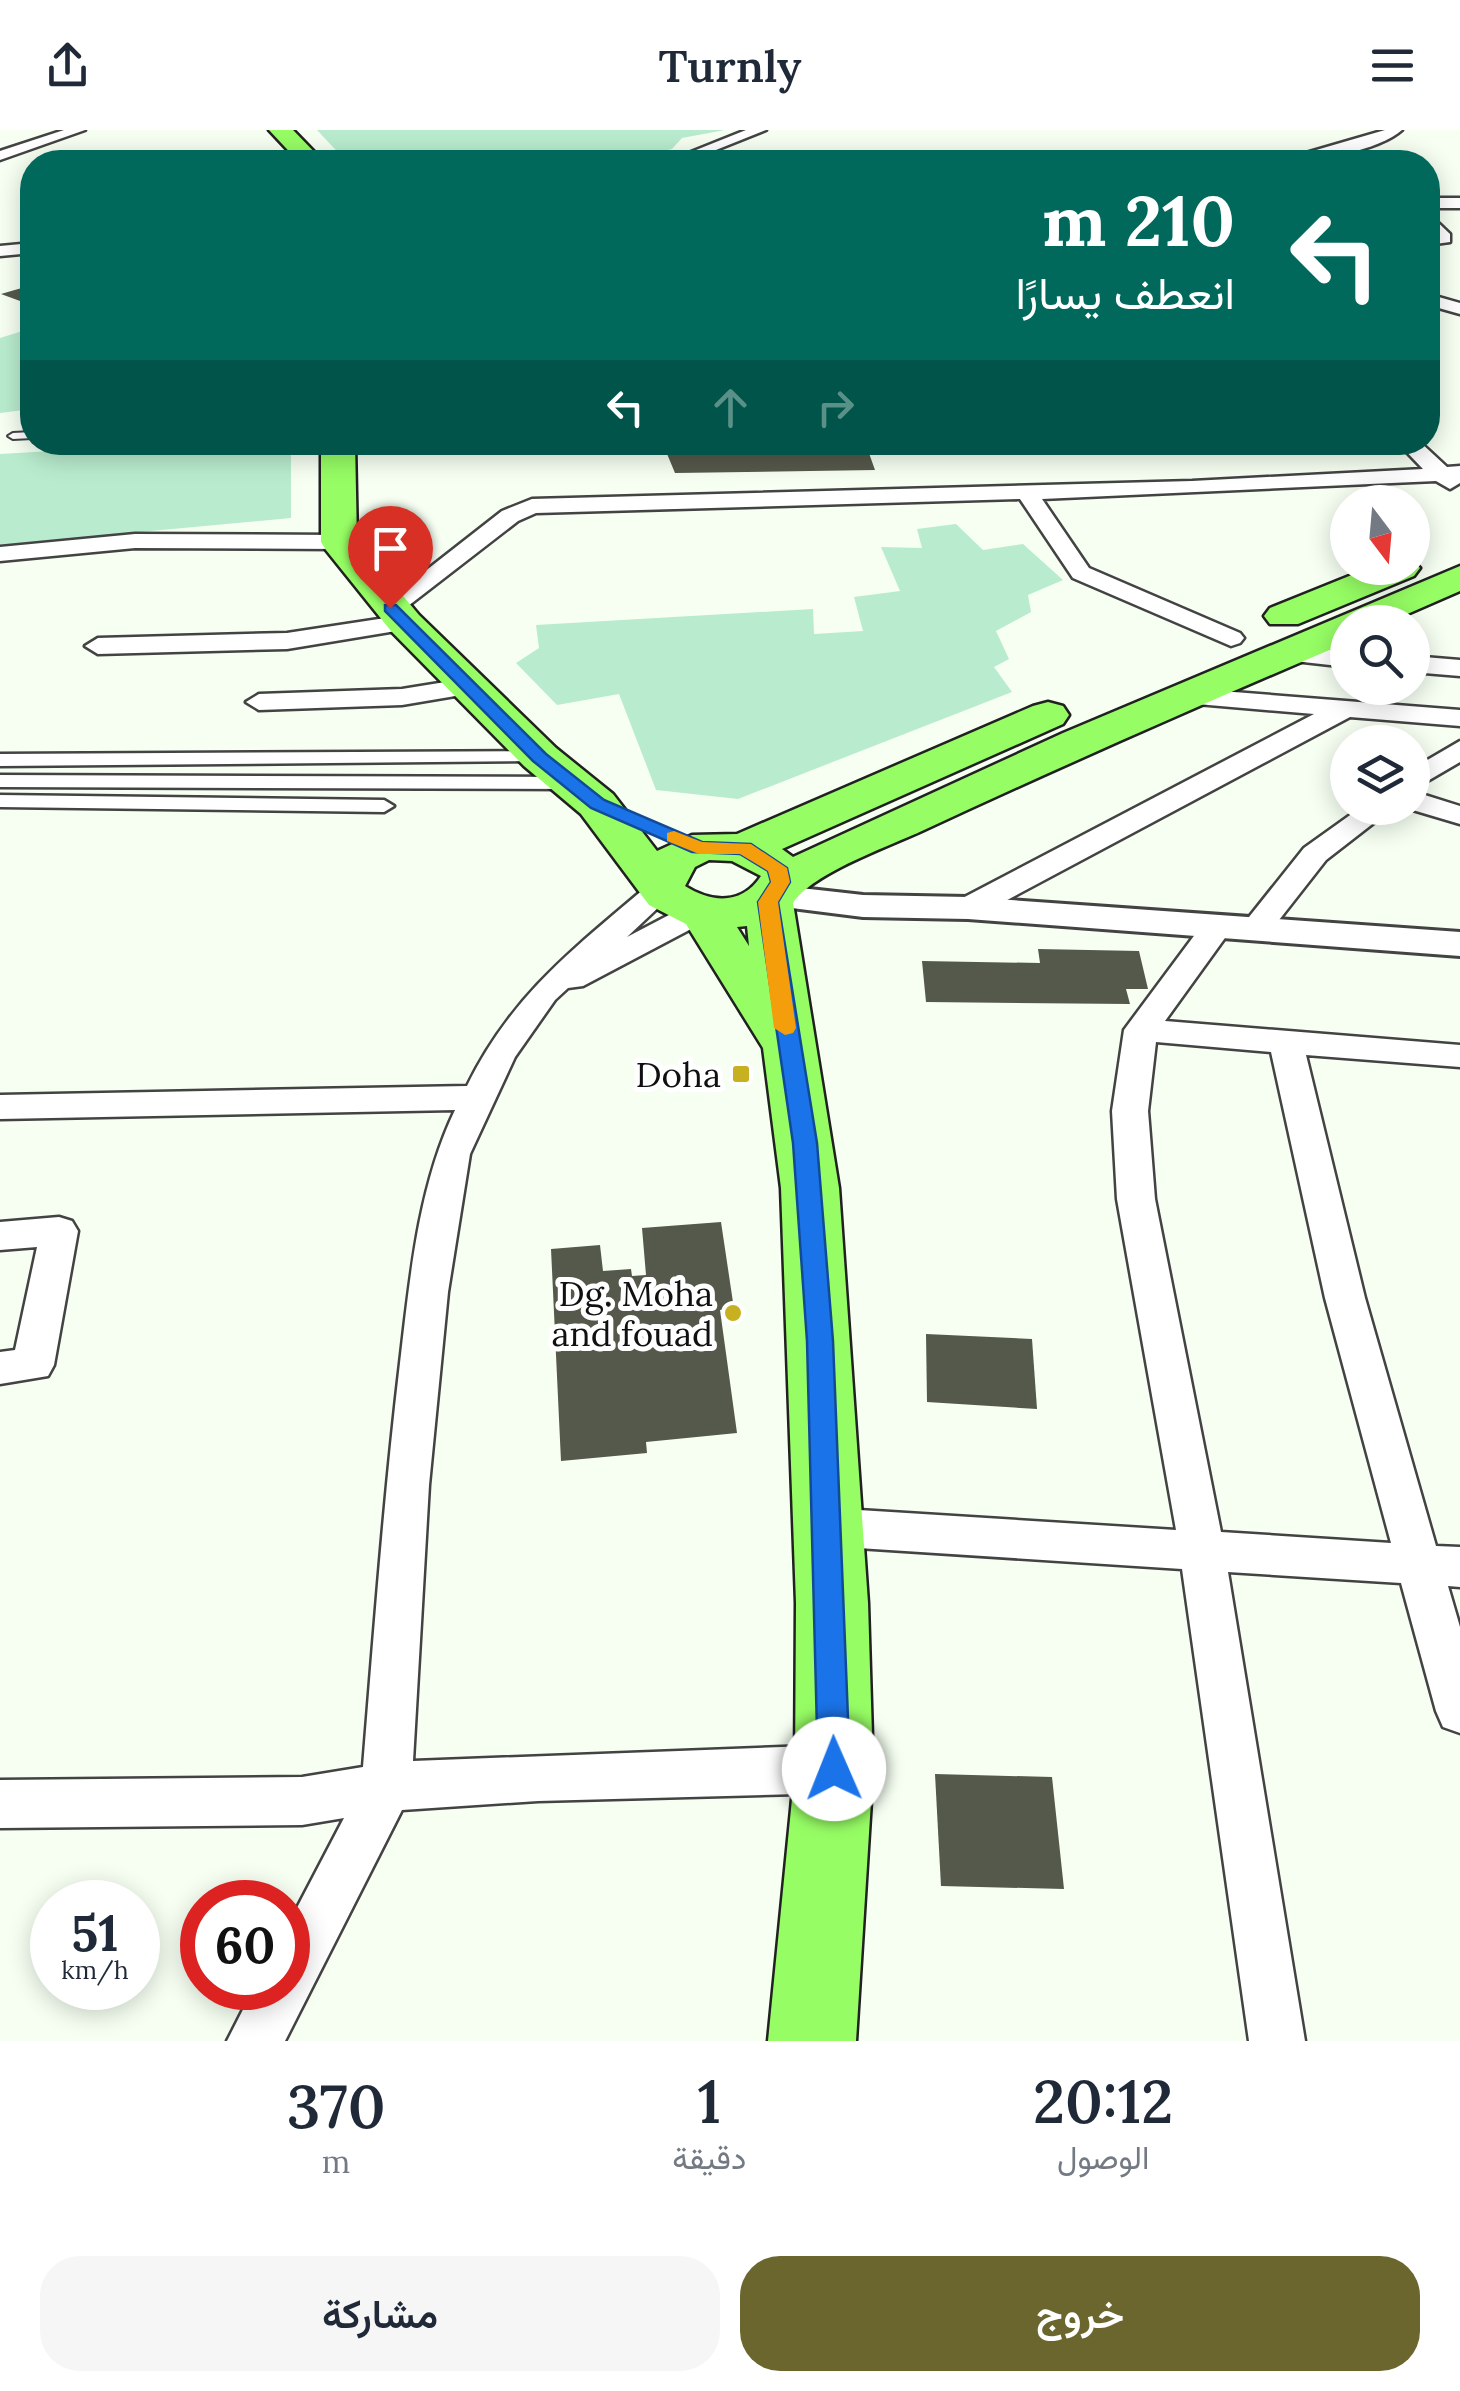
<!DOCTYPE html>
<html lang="ar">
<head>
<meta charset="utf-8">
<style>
  body { margin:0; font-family:Lora,Vazirmatn,serif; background:#f6f6f7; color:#1f2937; direction:rtl; height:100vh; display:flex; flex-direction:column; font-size:38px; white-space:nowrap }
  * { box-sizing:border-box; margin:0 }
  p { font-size:32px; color:#747a83 }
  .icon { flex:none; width:55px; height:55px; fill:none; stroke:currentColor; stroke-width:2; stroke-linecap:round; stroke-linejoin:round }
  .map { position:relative; height:1911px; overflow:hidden; direction:ltr }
  .side { display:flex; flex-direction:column; background:#fff; flex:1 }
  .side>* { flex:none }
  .top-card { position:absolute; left:20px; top:20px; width:1420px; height:305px; border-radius:40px; box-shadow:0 5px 25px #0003; direction:rtl; background:#00695c; color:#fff; overflow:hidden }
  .needle { width:65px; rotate:164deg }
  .fabs { position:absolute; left:1330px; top:355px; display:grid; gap:20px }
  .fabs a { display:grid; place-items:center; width:100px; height:100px; border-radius:50%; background:#fff; box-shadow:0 5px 25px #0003; font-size:50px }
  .speed { position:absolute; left:30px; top:1750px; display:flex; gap:20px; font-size:50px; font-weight:700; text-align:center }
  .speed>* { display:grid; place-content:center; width:130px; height:130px; border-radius:50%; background:#fff; box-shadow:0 5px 25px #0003; line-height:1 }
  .speed small { font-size:25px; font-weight:400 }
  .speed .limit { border:15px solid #d22; background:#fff; color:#111 }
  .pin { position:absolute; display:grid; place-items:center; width:85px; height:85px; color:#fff; margin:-102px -42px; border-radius:50% 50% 50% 0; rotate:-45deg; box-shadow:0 0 10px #0007 }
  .pin .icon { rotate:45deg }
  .me { position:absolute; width:110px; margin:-55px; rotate:359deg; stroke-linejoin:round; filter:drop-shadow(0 0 8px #0008) }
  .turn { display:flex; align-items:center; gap:35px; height:210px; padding:0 40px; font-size:45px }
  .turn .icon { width:130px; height:130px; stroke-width:2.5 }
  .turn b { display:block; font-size:70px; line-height:85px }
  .lanes { display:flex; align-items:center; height:95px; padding:0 40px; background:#0003; justify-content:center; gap:50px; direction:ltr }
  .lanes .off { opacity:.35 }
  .eta { display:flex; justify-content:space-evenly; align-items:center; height:170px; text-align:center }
  .eta b { font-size:60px; font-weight:600; line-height:70px }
  .cta { display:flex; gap:20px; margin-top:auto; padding:20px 40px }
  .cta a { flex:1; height:115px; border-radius:40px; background:#6b662d; color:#fff; font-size:40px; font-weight:600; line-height:115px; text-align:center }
  .cta a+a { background:#f6f6f7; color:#1f2937 }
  header { display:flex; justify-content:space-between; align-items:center; height:130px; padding:0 40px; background:#fff; font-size:45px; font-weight:600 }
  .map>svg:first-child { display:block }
  .green { fill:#b9ecce }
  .building { fill:#55594b }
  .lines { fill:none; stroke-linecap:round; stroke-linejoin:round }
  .service-casing { stroke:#434343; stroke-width:4 }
  .pedestrian-casing { stroke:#434343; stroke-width:5 }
  .minor-casing { stroke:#434343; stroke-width:5 }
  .tertiary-casing { stroke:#434343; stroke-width:6 }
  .primary-casing { stroke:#212121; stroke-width:5 }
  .service { fill:#fff; fill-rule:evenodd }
  .pedestrian { fill:#fff; fill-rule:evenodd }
  .minor { fill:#fff; fill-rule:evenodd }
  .tertiary { fill:#fff; fill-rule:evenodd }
  .primary { fill:#96fd64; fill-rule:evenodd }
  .route { fill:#1a73e8; stroke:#114b97; stroke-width:2.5 }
  .slow { fill:#f59e0b }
  .poi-dot { fill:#c7b121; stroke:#fff; stroke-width:4 }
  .labels { text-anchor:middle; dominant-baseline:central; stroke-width:10; stroke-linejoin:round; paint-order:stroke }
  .poi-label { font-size:35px; fill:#101010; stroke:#fff; text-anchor:end }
</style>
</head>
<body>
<header><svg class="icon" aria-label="menu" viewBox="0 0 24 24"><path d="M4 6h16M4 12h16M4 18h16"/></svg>Turnly<svg class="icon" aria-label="share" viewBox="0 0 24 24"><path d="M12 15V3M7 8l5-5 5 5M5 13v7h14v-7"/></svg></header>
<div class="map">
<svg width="1460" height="1911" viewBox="0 0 1460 1911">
  <rect width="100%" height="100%" fill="#f6fff2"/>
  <g class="green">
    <path d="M317 0H725L682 8 672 19 627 29 524 23 533 32H347Z"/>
    <path d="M32 198V279L0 283V208Z"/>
    <path d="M53 312 127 313 143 325 291 313V388L0 415V324L52 321Z"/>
    <path d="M956 394 983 420 1023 414 1063 450 1028 465 1031 482 996 501 1009 529 994 537 1012 562 738 669 656 660 619 564 557 575 516 533 539 518 536 495 813 479 814 504 863 501 854 467 900 461 881 417 922 418 917 399Z"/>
  </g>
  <g class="building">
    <path d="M32 155V168L20 171 1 164Z"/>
    <path d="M506 312H865L875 340 675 343 665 319 504 322Z"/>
    <path d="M1038 819 1139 821 1148 859H1126L1130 874 926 872 922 831 1040 833Z"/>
    <path d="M721 1092 734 1179 720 1180 737 1303 646 1312 647 1323 561 1331 551 1119 600 1115 603 1141 631 1139 632 1146 646 1145 642 1098Z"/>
    <path d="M926 1204 1032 1209 1037 1279 927 1272Z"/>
    <path d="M935 1644 1052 1647 1064 1759 941 1756Z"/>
  </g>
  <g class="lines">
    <defs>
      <path id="service" d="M32 302V308L13 309 8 306 13 303Z"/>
      <g id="pedestrian">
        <path d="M540 621 547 623V631L0 636V624Z"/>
        <path d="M0 645 574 647 584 653 574 659 0 657Z"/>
        <path d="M0 665 384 670 394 676 384 682 0 677Z"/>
      </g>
      <g id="minor">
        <path d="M64 0H85L0 30V21Z"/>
        <path d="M746 0H766L686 32H666Z"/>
        <path d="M1385 0H1402C1379 21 1307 34 1275 32Z"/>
        <rect x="1428" y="68" width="32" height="10"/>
        <path d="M1428 83 1450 104V112L1428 115V105L1432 104 1428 98Z"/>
        <path d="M32 113V123L0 126V116Z"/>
        <path d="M1428 164 1460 173V184L1428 175Z"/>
        <path d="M1397 312H1420L1447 337 1460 336V353L1450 359 1436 351 1042 369 1089 438 1240 503 1244 508 1240 513 1231 516 1073 448 1020 369 536 383 518 391 399 483H381L378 478 502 381 532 369 1192 351 1423 339Z"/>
        <path d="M135 404 339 405 351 412 339 419 135 418 0 431V417Z"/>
        <path d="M405 485 414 488 418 493 414 498 287 519 98 524 85 516 98 508 287 503Z"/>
        <path d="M1285 516 1348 521V537L1276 529 1272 524 1276 519Z"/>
        <path d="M1412 526 1460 530V546L1412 542Z"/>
        <path d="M470 548 483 556 479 562 402 575 259 580 246 572 259 564 402 559Z"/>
        <path d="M1183 558 1460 580V596L1350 587 979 785H957L952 778 957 771 1314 584 1174 572 1170 566Z"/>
        <path d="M1460 611V632L1412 660V639Z"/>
        <path d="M1412 661 1460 676V694L1406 678H1412Z"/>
        <path d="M1360 678H1393L1326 730 1268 804H1246L1241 797 1304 718Z"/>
        <path d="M663 750 678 759 627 807 688 775H710L715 782 710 789 583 856 568 858 555 870 515 927 470 1024 448 1162 429 1355 413 1631 834 1615 852 1622 859 1639 852 1656 834 1663 538 1671 402 1680 285 1911H227L254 1858H288V1795L344 1688 302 1695 0 1698V1650L302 1647 363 1637C374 1502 384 1367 400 1233 410 1148 418 1057 455 980L0 989V965L467 956C512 864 576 817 652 752Z"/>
        <path d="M1219 785 1235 794 1165 891 1460 915V937L1306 925 1365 1168 1436 1416 1460 1417V1457L1448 1456 1460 1497V1603L1443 1597 1436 1581 1401 1453 1228 1442 1305 1911H1249L1182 1439 827 1416 811 1410 805 1397 811 1384 827 1378 1176 1400 1117 1069 1112 981 1124 900 1208 787ZM1156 912 1271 922 1325 1168 1391 1413 1221 1402 1155 1069 1148 981Z"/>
        <path d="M59 1087 72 1091 78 1101 54 1235 48 1246 0 1254V1222L15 1220 37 1117 0 1120V1092Z"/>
      </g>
      <path id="tertiary" d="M774 755 863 765 968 767 1460 802V826L968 789 863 787 761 774 755 766 761 758Z"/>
      <g id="primary">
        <path d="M269 0H293L324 32H299Z"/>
        <path d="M321 312H355L357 411 419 485 556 618 613 664 657 721 692 705 737 704 1033 576 1048 572 1063 576 1069 585 1063 594 782 719 793 727 1063 603 1460 436V461L1389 492H1348V512C1205 573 1064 635 924 700 890 716 812 743 793 773L839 1058 868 1473 873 1639 856 1911H768L795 1639 796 1473 781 1058 763 918 686 794 649 775 581 684 524 636 391 501 326 420 321 412ZM709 730 732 731 761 746C742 775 712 773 685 756L695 737ZM747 796 749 816 737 797Z"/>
        <path d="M1412 430 1420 438 1414 446 1298 494H1270L1264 486 1270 478 1369 438H1412Z"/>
      </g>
    </defs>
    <use href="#service" class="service-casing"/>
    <use href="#pedestrian" class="pedestrian-casing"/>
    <use href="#minor" class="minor-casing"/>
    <use href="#tertiary" class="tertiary-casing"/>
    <use href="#primary" class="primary-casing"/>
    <use href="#service" class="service"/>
    <use href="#pedestrian" class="pedestrian"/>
    <use href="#minor" class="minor"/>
    <use href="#tertiary" class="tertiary"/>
    <use href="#primary" class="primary"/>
  </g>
  <path class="route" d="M385 475H396L546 624 604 670 702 712 751 714 787 738 790 752 778 772 817 1013 833 1211 850 1639 845 1650 834 1654 822 1650 818 1639 807 1211 793 1013 758 772 771 752 768 741 740 724 692 722 591 678 533 631 385 481Z"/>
  <path class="slow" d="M674 701 702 712 751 714 787 738 790 752 778 772 796 898 793 903 785 905 774 898 758 772 771 752 768 741 740 724H699L667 711V703Z"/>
  <g class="poi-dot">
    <rect x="731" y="934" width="20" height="20" rx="5"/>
    <circle cx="733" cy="1183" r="10"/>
  </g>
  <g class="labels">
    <g class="poi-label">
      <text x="721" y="944">Doha</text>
      <text x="713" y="1163">Dg. Moha<tspan x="713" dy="40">and fouad</tspan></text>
    </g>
  </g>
</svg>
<div class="fabs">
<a><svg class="needle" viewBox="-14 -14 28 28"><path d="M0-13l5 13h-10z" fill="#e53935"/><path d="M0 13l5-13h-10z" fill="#747a83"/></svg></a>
<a><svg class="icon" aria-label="search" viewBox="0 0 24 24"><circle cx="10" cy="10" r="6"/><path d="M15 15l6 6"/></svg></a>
<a><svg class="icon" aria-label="layers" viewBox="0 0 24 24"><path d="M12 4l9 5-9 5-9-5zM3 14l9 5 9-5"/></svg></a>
</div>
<div class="speed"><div>51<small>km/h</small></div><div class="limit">60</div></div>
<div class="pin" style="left:390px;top:478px;background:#d93025"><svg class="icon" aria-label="arrive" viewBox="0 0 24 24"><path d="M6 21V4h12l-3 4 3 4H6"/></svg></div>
<svg class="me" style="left:834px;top:1639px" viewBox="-20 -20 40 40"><circle r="19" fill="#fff"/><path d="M0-13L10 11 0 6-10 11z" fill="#1a73e8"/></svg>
<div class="top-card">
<div class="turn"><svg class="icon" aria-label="left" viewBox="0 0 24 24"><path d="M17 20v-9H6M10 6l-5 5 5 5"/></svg><div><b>210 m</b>انعطف يسارًا</div></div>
<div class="lanes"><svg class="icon" aria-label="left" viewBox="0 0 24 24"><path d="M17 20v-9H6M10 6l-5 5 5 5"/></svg><svg class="icon off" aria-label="ahead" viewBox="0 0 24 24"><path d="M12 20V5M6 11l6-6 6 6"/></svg><svg class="icon off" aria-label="right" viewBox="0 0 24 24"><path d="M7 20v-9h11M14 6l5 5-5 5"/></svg></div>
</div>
</div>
<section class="side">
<div class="eta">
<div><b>20:12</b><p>الوصول</p></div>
<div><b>1</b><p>دقيقة</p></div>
<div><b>370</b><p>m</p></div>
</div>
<div class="cta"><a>خروج</a><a>مشاركة</a></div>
</section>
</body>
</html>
